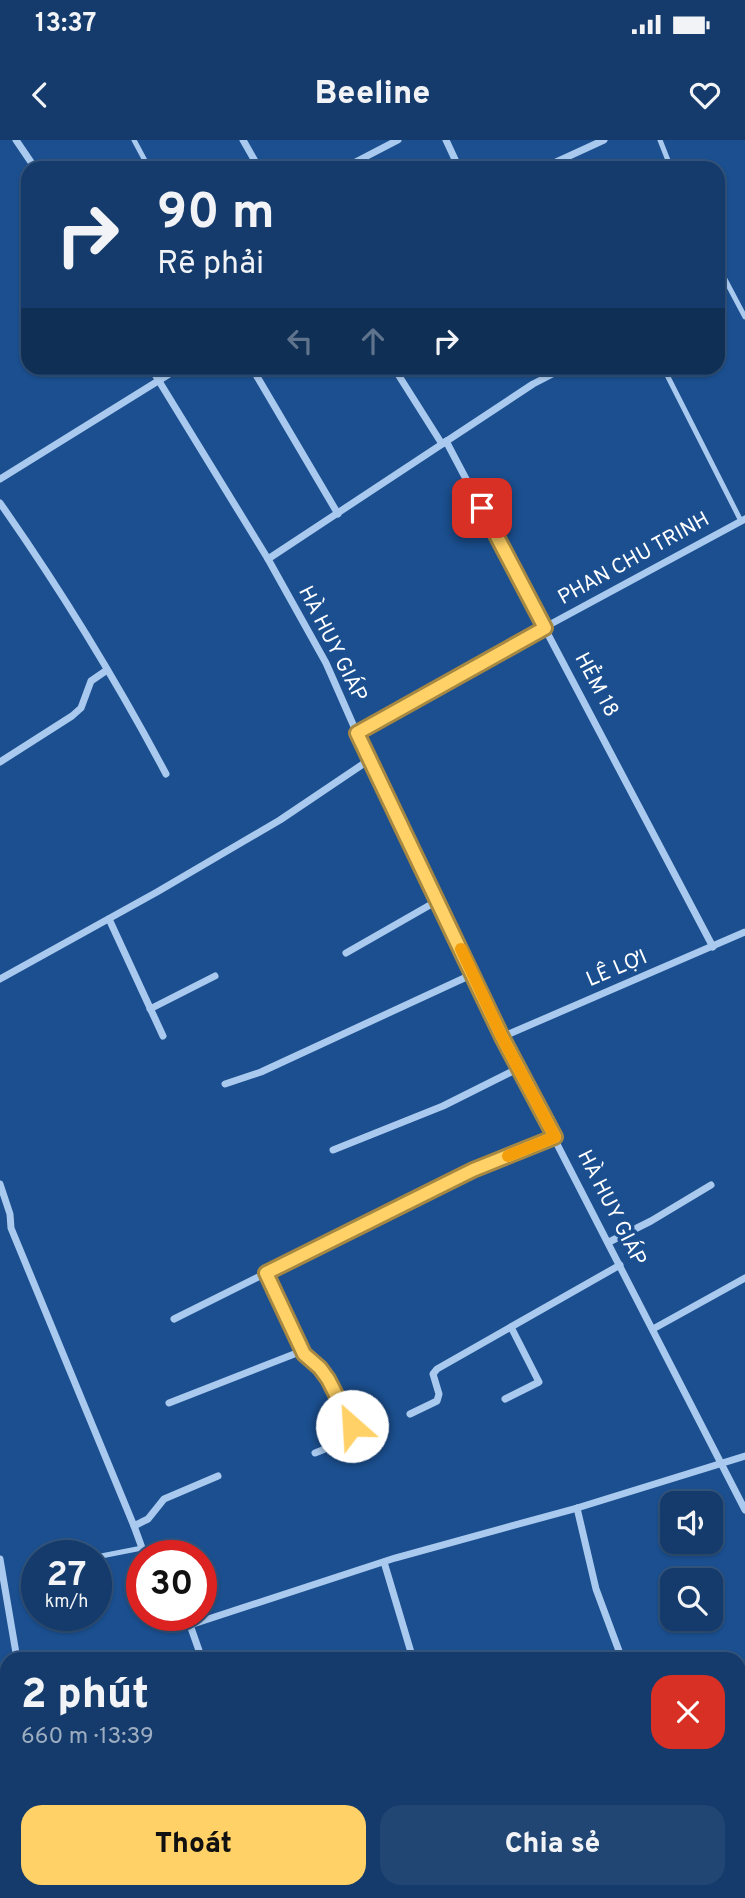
<!DOCTYPE html>
<html lang="vi">
<head>
<meta charset="utf-8">
<style>
  body { margin:0; font-family:Overpass,sans-serif; background:#214673; color:#f1f3f6; height:100vh; display:flex; flex-direction:column; font-size:26px; white-space:nowrap }
  * { box-sizing:border-box; margin:0 }
  p { font-size:23px; color:#9dadc1 }
  .icon { flex:none; width:38px; height:38px; fill:none; stroke:currentColor; stroke-width:2; stroke-linecap:round; stroke-linejoin:round }
  .map { position:relative; flex:1; overflow:hidden }
  .details { position:absolute; left:0px; top:1512px; width:746px; height:247px; display:flex; flex-direction:column; background:#143b6b; border-radius:21px 21px 0 0; box-shadow:0 2px 5px #0004,0 0 0 2px #33557e }
  .details>* { flex:none }
  .banner { position:absolute; left:21px; top:21px; width:704px; height:214px; border-radius:21px; box-shadow:0 2px 5px #0004,0 0 0 2px #33557e; background:#143b6b; color:#f1f3f6; overflow:hidden }
  .tools { position:absolute; left:660px; top:1351px; display:grid; gap:14px }
  .tools a { display:grid; place-items:center; width:63px; height:63px; border-radius:14px; background:#143b6b; box-shadow:0 2px 5px #0004,0 0 0 2px #33557e; font-size:35px }
  .speed { position:absolute; left:21px; top:1400px; display:flex; gap:14px; font-size:35px; font-weight:700; text-align:center }
  .speed>* { display:grid; place-content:center; width:91px; height:91px; border-radius:50%; background:#143b6b; box-shadow:0 2px 5px #0004,0 0 0 2px #33557e; line-height:1 }
  .speed small { font-size:18px; font-weight:400 }
  .speed .limit { border:10px solid #d22; background:#fff; color:#111 }
  .pin { position:absolute; display:grid; place-items:center; width:60px; height:60px; color:#fff; margin:-30px; border-radius:14px; box-shadow:0 4px 10px #0006 }
  .me { position:absolute; width:77px; margin:-38px; rotate:334deg; stroke-linejoin:round; filter:drop-shadow(0 0 5px #0008) }
  .turn { display:flex; align-items:center; gap:24px; height:147px; padding:0 21px; font-size:32px }
  .turn .icon { width:91px; height:91px; stroke-width:2.5 }
  .turn b { display:block; font-size:49px; line-height:60px }
  .lanes { display:flex; align-items:center; height:66px; padding:0 21px; background:#0003; justify-content:center; gap:35px; direction:ltr }
  .lanes .off { opacity:.35 }
  .round { display:grid; place-items:center; flex:none; width:74px; height:74px; border-radius:21px; background:#214673 }
  .headline { display:flex; align-items:center; justify-content:space-between; height:119px; padding:0 21px }
  h1 { font-size:42px; font-weight:800; line-height:52px }
  .primary-button { display:flex; gap:14px; margin-top:auto; padding:14px 21px }
  .primary-button a { flex:1; height:80px; border-radius:21px; background:#ffd166; color:#111; font-size:28px; font-weight:800; line-height:80px; text-align:center }
  .primary-button a+a { background:#214673; color:#f1f3f6 }
  .status { display:flex; justify-content:space-between; align-items:center; height:49px; padding:0 35px; background:#143b6b; direction:ltr }
  .status svg { height:19px; fill:currentColor }
  header { display:flex; justify-content:space-between; align-items:center; height:91px; padding:0 21px; background:#143b6b; font-size:32px; font-weight:800 }
  .map>svg:first-child { display:block }
  .lines { fill:none; stroke-linecap:round; stroke-linejoin:round }
  .service { stroke:#a9c9ee; stroke-width:5 }
  .minor { stroke:#a9c9ee; stroke-width:7 }
  .route-casing { stroke:#a68842; stroke-width:18 }
  .route { stroke:#ffd166; stroke-width:12 }
  .slow { stroke:#f59e0b; stroke-width:12 }
  .labels { text-anchor:middle; dominant-baseline:central; stroke-width:7; stroke-linejoin:round; paint-order:stroke }
  .street-label { font-size:21px; fill:#fff; stroke:#1b4f8f }
</style>
</head>
<body>
<div class="status"><b>13:37</b><svg viewBox="0 0 49 12"><path d="M0 12V9h3v3zM5 12V6h3v6zM10 12V3h3v9zM15 12V0h3v12zM26 1h20v11H26zM47 4h2v5h-2z"/></svg></div>
<header><svg class="icon" aria-label="back" viewBox="0 0 24 24"><path d="M15 5l-7 7 7 7"/></svg>Beeline<svg class="icon" aria-label="heart" viewBox="0 0 24 24"><path d="M12 20l-8-8c-3-5 5-10 8-4 3-6 11-1 8 4z"/></svg></header>
<div class="map">
<svg width="745" height="1758" viewBox="0 0 745 1758">
  <rect width="100%" height="100%" fill="#1b4f8f"/>
  <g class="lines">
    <g class="service">
      <path d="M134 0 149 28"/>
      <path d="M660 0 671 28"/>
      <path d="M26 85 28 84"/>
      <path d="M718 126 745 177"/>
      <path d="M617 228 621 234"/>
      <path d="M667 235 741 381"/>
      <path d="M96 1417 142 1408"/>
      <path d="M211 1752 214 1758"/>
    </g>
    <g class="minor">
      <path d="M16 0 35 28"/>
      <path d="M243 0 259 28"/>
      <path d="M446 0 459 28"/>
      <path d="M344 28 398 0"/>
      <path d="M543 28 604 0"/>
      <path d="M151 228 268 419 326 523 374 632 502 897 745 1370"/>
      <path d="M252 228 338 374"/>
      <path d="M394 228 442 304"/>
      <path d="M446 301 713 807"/>
      <path d="M0 339 179 228"/>
      <path d="M0 363C61 450 116 540 166 634"/>
      <path d="M268 419 533 244 564 228"/>
      <path d="M357 593 499 512 745 379"/>
      <path d="M0 622 72 576 81 568 91 541 107 530"/>
      <path d="M109 779 163 896"/>
      <path d="M346 813 437 761"/>
      <path d="M0 839 157 752 280 680 369 620"/>
      <path d="M150 869 215 836"/>
      <path d="M502 897 745 792"/>
      <path d="M225 944 261 932 473 834"/>
      <path d="M333 1010 443 966 519 928"/>
      <path d="M0 1044 10 1074 11 1088 134 1386 148 1379 164 1359 218 1336"/>
      <path d="M609 1102 651 1081 711 1045"/>
      <path d="M266 1133 304 1214 323 1231 350 1280V1299L315 1313"/>
      <path d="M174 1179 473 1030 555 997"/>
      <path d="M653 1189 745 1138"/>
      <path d="M505 1259 539 1242 511 1187"/>
      <path d="M169 1263 302 1211"/>
      <path d="M410 1274 437 1261 439 1254 433 1234 437 1229 620 1125"/>
      <path d="M577 1368 596 1449 622 1519"/>
      <path d="M134 1386 145 1416"/>
      <path d="M0 1419 17 1519"/>
      <path d="M384 1422 413 1519"/>
      <path d="M169 1475 174 1483 187 1486 395 1418 577 1368 745 1316"/>
      <path d="M190 1485 202 1519"/>
      <path d="M0 1528 7 1527"/>
      <path d="M0 1626 7 1625"/>
      <path d="M738 1671 745 1669"/>
      <path d="M36 1752V1758"/>
      <path d="M490 1752 492 1758"/>
    </g>
  </g>
  <g class="lines">
    <defs>
      <path id="route" d="M352 1286 328 1239 320 1228 304 1214 266 1133 473 1030 555 997 502 897 357 593 545 488 482 368"/>
    </defs>
    <use href="#route" class="route-casing"/>
    <use href="#route" class="route"/>
    <path class="slow" d="M461 809 502 897 555 997 508 1016"/>
  </g>
  <g class="labels">
    <g class="street-label">
      <text transform="translate(634 419) rotate(-29)">PHAN CHU TRINH</text>
      <text transform="translate(332 504) rotate(63)">HÀ HUY GIÁP</text>
      <text transform="translate(596 545) rotate(62)">HẺM 18</text>
      <text transform="translate(617 829) rotate(-23)">LÊ LỢI</text>
      <text transform="translate(611 1068) rotate(63)">HÀ HUY GIÁP</text>
    </g>
  </g>
</svg>
<div class="tools">
<a><svg class="icon" aria-label="sound" viewBox="0 0 24 24"><path d="M4 9h4l5-4v14l-5-4H4zM17 9q2 3 0 6"/></svg></a>
<a><svg class="icon" aria-label="search" viewBox="0 0 24 24"><circle cx="10" cy="10" r="6"/><path d="M15 15l6 6"/></svg></a>
</div>
<div class="speed"><div>27<small>km/h</small></div><div class="limit">30</div></div>
<div class="pin" style="left:482px;top:368px;background:#d93025"><svg class="icon" aria-label="arrive" viewBox="0 0 24 24"><path d="M6 21V4h12l-3 4 3 4H6"/></svg></div>
<svg class="me" style="left:352px;top:1286px" viewBox="-20 -20 40 40"><circle r="19" fill="#fff"/><path d="M0-13L10 11 0 6-10 11z" fill="#ffd166"/></svg>
<div class="banner">
<div class="turn"><svg class="icon" aria-label="right" viewBox="0 0 24 24"><path d="M7 20v-9h11M14 6l5 5-5 5"/></svg><div><b>90 m</b>Rẽ phải</div></div>
<div class="lanes"><svg class="icon off" aria-label="left" viewBox="0 0 24 24"><path d="M17 20v-9H6M10 6l-5 5 5 5"/></svg><svg class="icon off" aria-label="ahead" viewBox="0 0 24 24"><path d="M12 20V5M6 11l6-6 6 6"/></svg><svg class="icon" aria-label="right" viewBox="0 0 24 24"><path d="M7 20v-9h11M14 6l5 5-5 5"/></svg></div>
</div>
<section class="details">
<div class="headline"><div><h1>2 phút</h1><p>660 m · 13:39</p></div><a class="round" style="background:#d93025;color:#fff"><svg class="icon" aria-label="close" viewBox="0 0 24 24"><path d="M6 6l12 12M18 6L6 18"/></svg></a></div>
<div class="primary-button"><a>Thoát</a><a>Chia sẻ</a></div>
</section>
</div>
</body>
</html>
